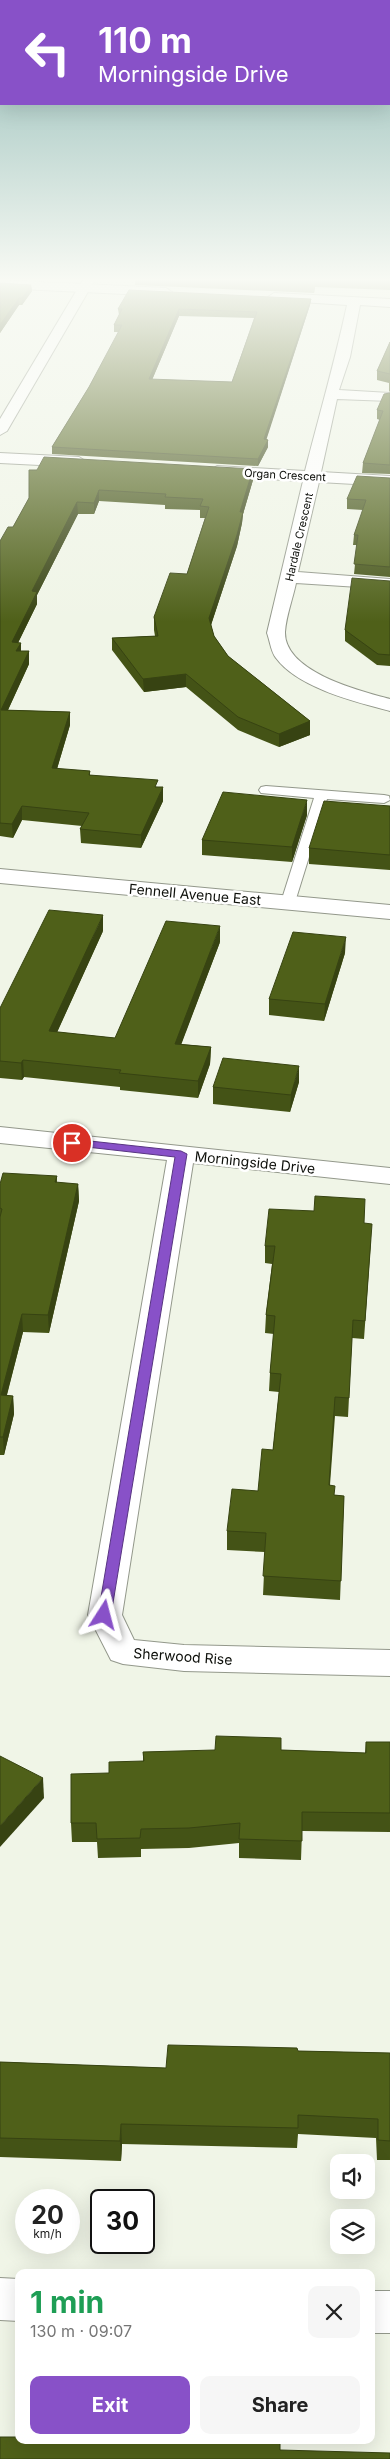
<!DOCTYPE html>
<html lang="en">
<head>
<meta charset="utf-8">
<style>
  body { margin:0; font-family:Inter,sans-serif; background:#f6f6f6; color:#222; height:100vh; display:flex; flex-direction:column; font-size:19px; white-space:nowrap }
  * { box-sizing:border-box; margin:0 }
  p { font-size:16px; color:#767676 }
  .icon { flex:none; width:28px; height:28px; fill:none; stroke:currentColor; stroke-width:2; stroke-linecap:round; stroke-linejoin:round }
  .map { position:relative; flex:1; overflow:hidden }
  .sheet { position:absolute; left:15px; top:2269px; width:360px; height:175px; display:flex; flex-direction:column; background:#fff; border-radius:10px; box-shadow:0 5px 20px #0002 }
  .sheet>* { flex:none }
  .top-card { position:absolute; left:0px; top:0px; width:390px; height:105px; box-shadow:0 5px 20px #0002; background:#8851c8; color:#fff; overflow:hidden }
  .fabs { position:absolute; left:330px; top:2154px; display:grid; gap:10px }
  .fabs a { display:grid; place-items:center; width:45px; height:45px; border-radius:10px; background:#fff; box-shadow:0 5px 20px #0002; font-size:25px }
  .speed { position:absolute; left:15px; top:2189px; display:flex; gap:10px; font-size:25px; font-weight:700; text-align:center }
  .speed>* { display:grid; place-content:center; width:65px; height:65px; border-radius:50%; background:#fff; box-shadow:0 5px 20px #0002; line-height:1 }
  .speed small { font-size:12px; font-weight:400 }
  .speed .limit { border:2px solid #111; border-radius:8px; background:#fff; color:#111 }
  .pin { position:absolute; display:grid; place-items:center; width:42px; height:42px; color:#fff; margin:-21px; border:2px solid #fff; border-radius:50%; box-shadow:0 1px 5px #0007 }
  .me { position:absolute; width:55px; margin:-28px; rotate:9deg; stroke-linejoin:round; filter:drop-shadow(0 0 4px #0008) }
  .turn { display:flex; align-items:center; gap:18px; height:105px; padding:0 15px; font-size:22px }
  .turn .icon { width:65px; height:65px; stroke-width:2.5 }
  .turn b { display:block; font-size:35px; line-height:42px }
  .round { display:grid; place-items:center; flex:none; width:52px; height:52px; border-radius:10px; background:#f6f6f6 }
  .overview { display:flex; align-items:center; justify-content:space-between; height:85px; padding:0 15px }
  h1 { font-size:30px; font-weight:700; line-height:38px; color:#1e9e55 }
  .cta { display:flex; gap:10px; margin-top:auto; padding:10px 15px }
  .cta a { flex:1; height:58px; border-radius:10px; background:#8851c8; color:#fff; font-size:20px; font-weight:700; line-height:58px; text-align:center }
  .cta a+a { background:#f6f6f6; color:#222 }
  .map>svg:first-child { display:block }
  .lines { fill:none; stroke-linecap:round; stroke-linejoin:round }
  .service-casing { stroke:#93988b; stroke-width:2 }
  .minor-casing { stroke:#93988b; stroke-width:2 }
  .tertiary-casing { stroke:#93988b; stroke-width:2 }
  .secondary-casing { stroke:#93988b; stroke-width:2 }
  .service { fill:#fff; fill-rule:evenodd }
  .minor { fill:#fff; fill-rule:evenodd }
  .tertiary { fill:#fff; fill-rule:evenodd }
  .secondary { fill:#fff; fill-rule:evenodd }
  .wall { fill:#445316; fill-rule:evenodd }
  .shaded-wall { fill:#374312 }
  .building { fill:#4f6019; stroke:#374312; fill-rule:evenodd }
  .route { fill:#8851c8; stroke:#583582 }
  .labels { text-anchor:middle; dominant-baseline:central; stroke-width:5; stroke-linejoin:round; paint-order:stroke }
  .far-street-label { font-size:11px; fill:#0d0f0a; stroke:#fff }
  .street-label { font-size:14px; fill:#0d0f0a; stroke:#fff }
</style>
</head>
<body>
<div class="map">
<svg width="390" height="2459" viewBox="0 0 390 2459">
  <rect width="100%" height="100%" fill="#f0f5e7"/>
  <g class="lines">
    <defs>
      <path id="service" d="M266 786 384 795 389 796 390 800 384 803 327 799 295 902 288 906 281 902 314 798 261 793 259 790 261 787Z"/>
      <g id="minor">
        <path d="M0 280 166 288 172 292 166 296 0 288Z"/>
        <path d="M274 293 390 299V307L360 305 350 357 339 390 390 393V401L337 399 321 472 390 476V486L319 482 298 572 390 579V589L296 583C293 598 286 616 285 632 284 672 360 691 390 699V711C356 702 298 688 276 658 271 652 270 641 267 633L303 481 217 476 209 471 217 466 305 471C319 416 335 361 347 305L270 300 268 297Z"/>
        <path d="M0 453 79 457 87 462 79 467 0 463Z"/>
        <path d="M0 1127 390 1168V1184L193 1163 122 1615 134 1640 184 1645 390 1650V1676L184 1671 123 1664 111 1660 88 1615 167 1160 0 1143Z"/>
        <path d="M0 2278 19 2279V2321L0 2320Z"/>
        <rect x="371" y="2291" width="19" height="42"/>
      </g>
      <path id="tertiary" d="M84 278H96L7 431 0 435V419Z"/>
      <path id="secondary" d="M0 869 390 905V919L0 883Z"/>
    </defs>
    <use href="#service" class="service-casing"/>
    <use href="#minor" class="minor-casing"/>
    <use href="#tertiary" class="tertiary-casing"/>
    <use href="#secondary" class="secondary-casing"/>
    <use href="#service" class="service"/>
    <use href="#minor" class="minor"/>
    <use href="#tertiary" class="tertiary"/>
    <use href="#secondary" class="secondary"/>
  </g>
  <g class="wall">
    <path d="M0 278H41L39 280 0 279Z"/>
    <path d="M135 278H390V290L315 287 314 293 135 285Z"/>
    <path d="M0 283 31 285 32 291 22 305H19L0 333Z"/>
    <path d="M311 299 310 305 266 439 268 440V447L258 466 52 454V447L89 387 119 332H114V325L119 315 118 309ZM179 316 254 318 232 382 152 380Z"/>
    <path d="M390 342V392L389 391V383L377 380V371Z"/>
    <path d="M390 393V474L362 473 363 463 380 420 377 419V410Z"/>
    <path d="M253 469V480L243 514 242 523 237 546 211 625 214 636 228 656 310 721V735L279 747 238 730 186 687 144 692 112 650V638L155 636 154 630V617L187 574 205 518H200V510L165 509V505L99 501 94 514H78L37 595V604L18 643H21V651H29V664L8 710 70 712V725L57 769 90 771V775L158 787 163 801 141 848 81 843 80 829 82 826 22 820 13 838 0 836V541L13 527 29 498Z"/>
    <path d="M390 478V577L354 574 357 545H353L354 535 363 510 347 509V499Z"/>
    <path d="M390 581V666L377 665 345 641V630Z"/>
    <path d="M390 806V870L309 864V848Z"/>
    <path d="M307 815 292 862 202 855V840Z"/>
    <path d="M103 931 57 1032 115 1038 220 942 181 1044 211 1047 210 1064 198 1098 120 1090V1087L24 1077 22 1080 0 1078V1008Z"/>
    <path d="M345 953 324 1021 269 1015V999Z"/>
    <path d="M299 1082 290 1112 213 1104V1087Z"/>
    <path d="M57 1176V1183L78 1184 79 1201 49 1333 23 1332 7 1395 13 1396 14 1414 4 1455H0V1184Z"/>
    <path d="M364 1223 371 1241 364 1339 352 1338 348 1417 335 1416 330 1485 334 1495 344 1496 340 1600 263 1595 265 1552 227 1550V1531L258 1491 273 1450 279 1392 269 1391 270 1373 274 1334 265 1333 266 1315 272 1264 265 1263V1246Z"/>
    <path d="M366 1742H390V1832L302 1831 301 1860 239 1858V1843L189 1848 141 1849V1857L98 1858 97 1842H72L71 1823 109 1773 143 1761V1752L281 1750 365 1753Z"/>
    <path d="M298 2051 390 2053V2160H377L376 2138 298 2134 297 2148 122 2144 121 2161 0 2157V2062L166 2068Z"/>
  </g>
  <g class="shaded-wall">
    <path d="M316 279 315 287 314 293V285Z"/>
    <path d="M31 285 32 291 22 305V298Z"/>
    <path d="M19 298V305L0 333V325Z"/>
    <path d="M311 299 310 305 264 447V439Z"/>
    <path d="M179 309V316L149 387V379Z"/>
    <path d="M268 440V447L258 466V459Z"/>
    <path d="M253 469V480L243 514 242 523 237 546 209 631V618Z"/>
    <path d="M99 490V501L94 514V503Z"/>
    <path d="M77 502 78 514 37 595V604L12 655V642L32 591Z"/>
    <path d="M21 643V655L16 651Z"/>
    <path d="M29 651V664L2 723 1 710Z"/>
    <path d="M186 674V687L144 692 143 679Z"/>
    <path d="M70 712V725L53 782 52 768Z"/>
    <path d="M310 721V735L279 747V734Z"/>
    <path d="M163 787V801L141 848V835Z"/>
    <path d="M307 800V815L292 862V847Z"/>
    <path d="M22 806V820L13 838 12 824Z"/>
    <path d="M103 915V931L50 1048 49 1031Z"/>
    <path d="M220 926V942L175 1061V1044Z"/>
    <path d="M346 937 345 953 324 1021 325 1004Z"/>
    <path d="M211 1047 210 1064 198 1098V1081Z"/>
    <path d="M23 1060 24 1077 22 1080 21 1063Z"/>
    <path d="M299 1066V1082L290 1112 291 1095Z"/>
    <path d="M78 1184 79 1201 49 1333 48 1315Z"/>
    <path d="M22 1314 23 1332 2 1413 1 1395Z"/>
    <path d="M13 1396 14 1414 4 1455 3 1437Z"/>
    <path d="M43 1778 44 1798 0 1847V1826Z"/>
    <path d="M121 2124 122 2144 121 2161 120 2141Z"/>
  </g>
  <g class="building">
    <path d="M159 278H390V282L316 279 314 285Z"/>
    <path d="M0 283 31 285 22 298H19L0 325Z"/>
    <path d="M129 290 311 299 264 439 268 440 258 459 52 447 89 387 122 325H114L122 309H118ZM179 309 257 312 232 382 149 379Z"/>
    <path d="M390 342V374L377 371Z"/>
    <path d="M390 393V465L363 463 383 411 377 410 384 394Z"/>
    <path d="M44 457 253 469 240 512H243L237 535 209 618 214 636 228 656 310 721 279 734 238 717 186 674 143 679 112 638 158 636 154 617 170 573 187 574 209 507 200 506 203 499 165 497 166 494 99 490 94 503 77 502 32 591 37 592 12 642 21 643 16 651H29L1 710 70 712 52 768 90 771 89 775 158 780 155 787H163L141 835 80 829 89 813 22 806 12 824 0 823V541L8 527H13L29 498V470H37Z"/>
    <path d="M357 476 390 478V567L354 564 358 535H354L366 500 347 499Z"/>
    <path d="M352 578 390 581V655L378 654 345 630Z"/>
    <path d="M223 792 307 800 292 847 202 840Z"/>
    <path d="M324 801 390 806V855L309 848Z"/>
    <path d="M49 910 103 915 49 1031 115 1038 166 921 220 926 175 1044 211 1047 198 1081 119 1073 121 1070 23 1060 21 1063 0 1061V1008Z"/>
    <path d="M293 932 346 937 325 1004 269 999Z"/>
    <path d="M223 1058 299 1066 291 1095 213 1087Z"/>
    <path d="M3 1173 57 1176 55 1182 78 1184 48 1315 22 1314 1 1395 13 1396 3 1437H0V1217L2 1209 0 1208V1184Z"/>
    <path d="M315 1196 365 1199 364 1223 372 1224 365 1321 353 1320 349 1398 335 1397 329 1485 335 1486 334 1495 344 1496 341 1581 263 1576 266 1533 227 1531 232 1489 258 1491 262 1449 273 1450 281 1374 270 1373 275 1316 266 1315 275 1246H265L269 1209 314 1211Z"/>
    <path d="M216 1736 281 1738V1750L366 1753V1742H390V1813L302 1812V1841L239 1839 240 1823 189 1828 141 1829 140 1838 97 1839 96 1823H71V1774L109 1773V1762L144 1761 143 1752 215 1750Z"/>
    <path d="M0 1756 43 1778 0 1826Z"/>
    <path d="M168 2045 297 2048 298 2051 390 2053V2141L378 2140V2119L298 2115V2128L121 2124 120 2141 0 2138V2062L166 2068Z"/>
    <path d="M0 2437H19V2440H280V2450L390 2453V2459H0Z"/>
  </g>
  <linearGradient id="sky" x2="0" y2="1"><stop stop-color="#8eb9b4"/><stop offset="0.45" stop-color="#f8faf4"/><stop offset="1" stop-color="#f8faf4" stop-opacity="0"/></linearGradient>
  <rect width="390" height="622" fill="url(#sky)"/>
  <path class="route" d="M72 1139 181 1151 187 1154 111 1615 104 1620 98 1615 175 1157 69 1145 67 1143Z"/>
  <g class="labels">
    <g class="far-street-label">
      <text transform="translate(285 475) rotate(3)">Organ Crescent</text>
      <text transform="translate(299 537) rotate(-77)">Hardale Crescent</text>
    </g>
    <g class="street-label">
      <text transform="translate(195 894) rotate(5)">Fennell Avenue East</text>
      <text transform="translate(255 1162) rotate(6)">Morningside Drive</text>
      <text transform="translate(183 1656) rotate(4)">Sherwood Rise</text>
    </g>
  </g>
</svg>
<div class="fabs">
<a><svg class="icon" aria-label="sound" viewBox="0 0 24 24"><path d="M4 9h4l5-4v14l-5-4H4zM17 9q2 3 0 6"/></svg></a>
<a><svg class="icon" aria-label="layers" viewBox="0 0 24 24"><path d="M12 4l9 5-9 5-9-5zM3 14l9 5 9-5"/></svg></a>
</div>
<div class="speed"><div>20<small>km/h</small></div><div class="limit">30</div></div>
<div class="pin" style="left:72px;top:1143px;background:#d93025"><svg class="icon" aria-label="arrive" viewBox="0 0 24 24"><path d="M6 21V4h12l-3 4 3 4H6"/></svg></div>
<svg class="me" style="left:104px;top:1615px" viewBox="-20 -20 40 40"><path d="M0-17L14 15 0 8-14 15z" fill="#8851c8" stroke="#fff" stroke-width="4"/></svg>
<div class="top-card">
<div class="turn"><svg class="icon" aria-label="left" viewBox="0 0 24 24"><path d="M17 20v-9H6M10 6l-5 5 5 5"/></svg><div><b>110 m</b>Morningside Drive</div></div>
</div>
<section class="sheet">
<div class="overview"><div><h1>1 min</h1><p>130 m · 09:07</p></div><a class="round"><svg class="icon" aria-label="close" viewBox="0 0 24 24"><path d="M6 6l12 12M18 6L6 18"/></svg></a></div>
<div class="cta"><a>Exit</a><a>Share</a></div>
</section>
</div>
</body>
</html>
